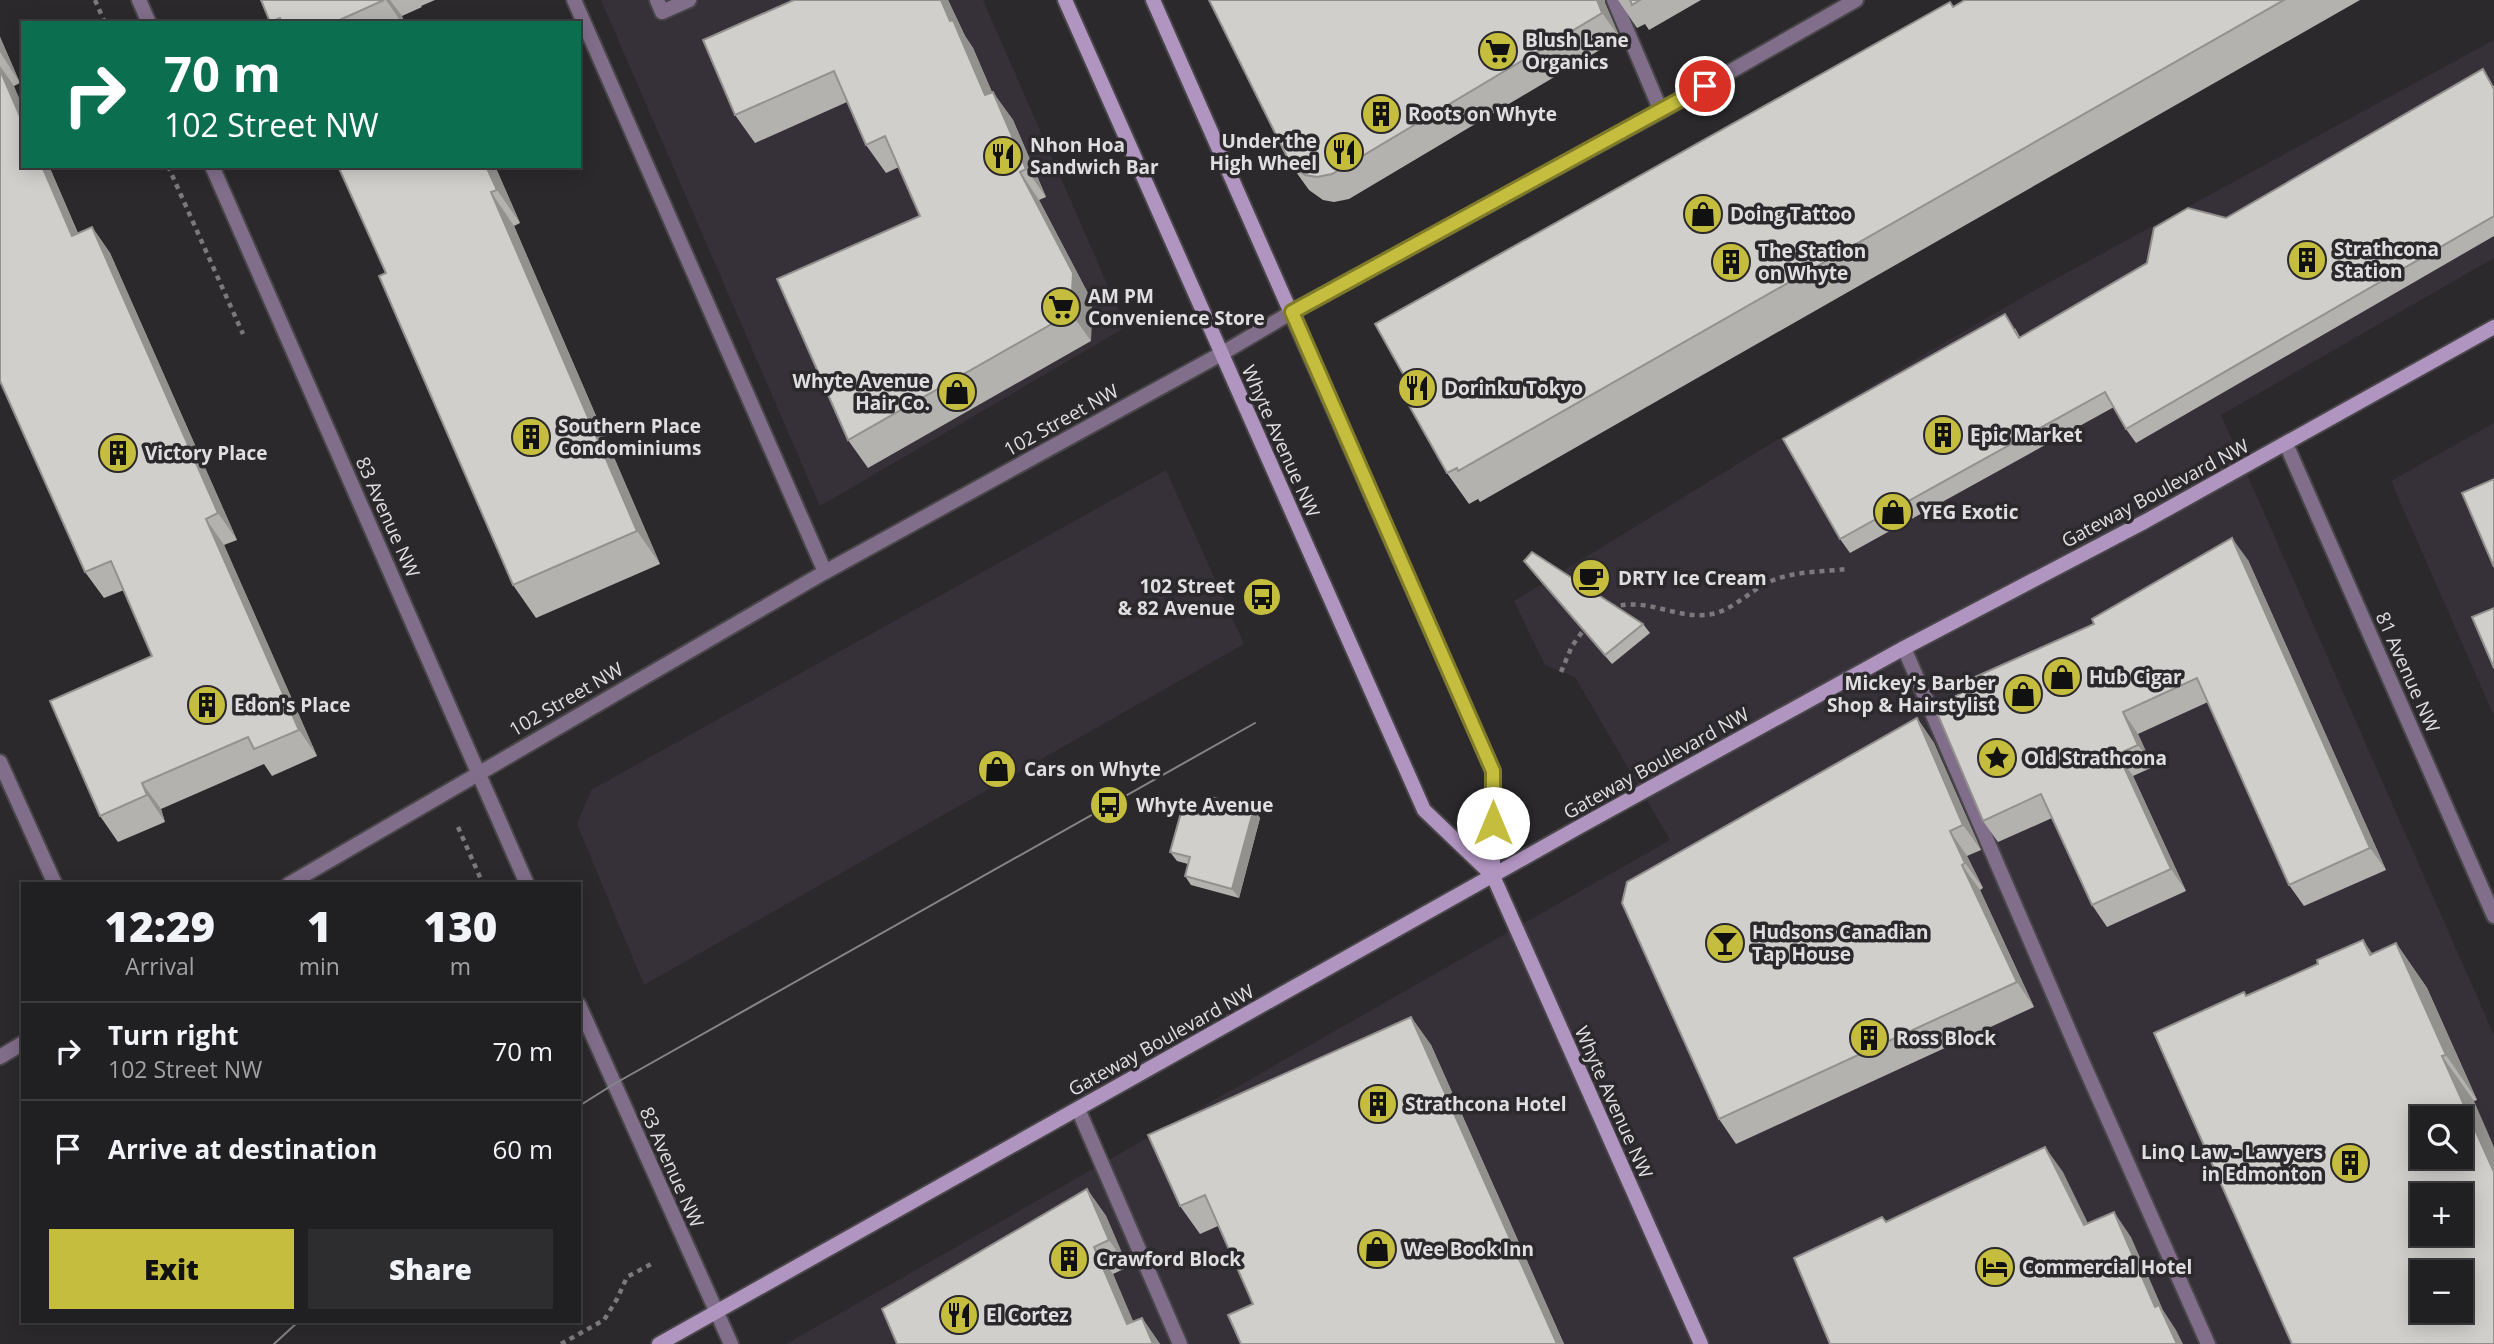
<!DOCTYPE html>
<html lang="en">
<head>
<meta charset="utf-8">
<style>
  body { margin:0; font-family:"Open Sans",sans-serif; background:#2d2c2e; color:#f1f3f6; height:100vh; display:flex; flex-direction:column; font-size:26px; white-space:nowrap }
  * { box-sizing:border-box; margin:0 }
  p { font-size:23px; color:#a2a2a5 }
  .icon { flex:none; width:38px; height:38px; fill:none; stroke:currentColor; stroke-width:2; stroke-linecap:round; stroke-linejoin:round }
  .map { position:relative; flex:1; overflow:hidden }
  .details { position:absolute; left:21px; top:882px; width:560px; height:441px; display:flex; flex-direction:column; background:#201f21; border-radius:0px; box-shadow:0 4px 18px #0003,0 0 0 2px #3d3d3f }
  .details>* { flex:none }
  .hud { position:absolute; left:21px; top:21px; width:560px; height:147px; border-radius:0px; box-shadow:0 4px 18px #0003,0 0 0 2px #3d3d3f; background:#0b6e4f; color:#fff; overflow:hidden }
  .fabs { position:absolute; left:2410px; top:1106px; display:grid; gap:14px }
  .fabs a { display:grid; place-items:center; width:63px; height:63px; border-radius:0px; background:#201f21; box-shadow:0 4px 18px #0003,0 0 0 2px #3d3d3f; font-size:35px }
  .pin { position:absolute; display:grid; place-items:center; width:60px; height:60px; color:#fff; margin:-30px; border:4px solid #fff; border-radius:50%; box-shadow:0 2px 7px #0007 }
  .me { position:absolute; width:77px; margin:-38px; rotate:0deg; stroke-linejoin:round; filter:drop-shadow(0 0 5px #0008) }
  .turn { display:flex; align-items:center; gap:24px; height:147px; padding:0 28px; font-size:32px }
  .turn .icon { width:91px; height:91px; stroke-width:2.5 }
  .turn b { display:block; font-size:49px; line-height:60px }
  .eta { display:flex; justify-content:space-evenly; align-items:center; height:119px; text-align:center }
  .eta b { font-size:42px; font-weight:800; line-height:49px }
  .button { display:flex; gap:14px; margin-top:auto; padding:14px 28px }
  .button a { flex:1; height:80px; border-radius:0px; background:#c4bd3e; color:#111; font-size:28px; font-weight:800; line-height:80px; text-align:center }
  .button a+a { background:#2d2c2e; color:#f1f3f6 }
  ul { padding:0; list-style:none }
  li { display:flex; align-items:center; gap:21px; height:98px; padding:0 28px; border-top:2px solid #3d3d3f }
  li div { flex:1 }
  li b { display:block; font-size:26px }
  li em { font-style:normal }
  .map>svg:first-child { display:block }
  .built { fill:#363139; fill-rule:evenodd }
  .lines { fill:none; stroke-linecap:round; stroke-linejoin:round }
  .lane-casing { stroke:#484649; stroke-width:18 }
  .street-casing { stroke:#484649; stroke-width:18 }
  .secondary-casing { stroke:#484649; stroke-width:18 }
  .path { stroke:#7b797c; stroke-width:4.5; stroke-dasharray:5 5; stroke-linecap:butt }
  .lane { stroke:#806e8a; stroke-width:14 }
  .street { stroke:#806e8a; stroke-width:14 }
  .secondary { stroke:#b195c1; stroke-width:14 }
  .tram { stroke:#868487; stroke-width:2 }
  .wall { fill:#b3b2af }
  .shaded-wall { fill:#92918e }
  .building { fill:#d0cfcb; stroke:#92918e; stroke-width:2; fill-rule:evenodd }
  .route-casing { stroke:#7f7b28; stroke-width:18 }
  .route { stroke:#c4bd3e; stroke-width:12 }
  .labels { text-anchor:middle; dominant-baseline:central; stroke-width:7; stroke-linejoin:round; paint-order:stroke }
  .poi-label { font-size:19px; font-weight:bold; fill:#e0dee1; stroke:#2b292c; text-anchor:start }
  .street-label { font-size:19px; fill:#e0dee1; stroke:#2b292c }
</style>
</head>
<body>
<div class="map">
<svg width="2494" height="1344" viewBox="0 0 2494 1344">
  <rect width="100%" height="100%" fill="#2b292c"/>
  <g class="built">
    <path d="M601 0H983L1126 327 820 506Z"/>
    <path d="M2494 40V258L2221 415 2494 1035V1344H786L1670 840 1575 677 1545 665 1514 601 1772 443 2037 289ZM2422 1118H2460V1157H2422ZM2422 1195H2460V1234H2422ZM2422 1272H2460V1311H2422Z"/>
    <path d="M2494 423V716L2391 481Z"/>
    <path d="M1166 470 1244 644 644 985 577 824 591 790Z"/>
  </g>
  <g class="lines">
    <defs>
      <g id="lane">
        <path d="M574 0 825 572"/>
        <path d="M657 0 662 12 689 0"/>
        <path d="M1614 0 1661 111"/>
        <path d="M1904 648 2083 1063 2208 1344"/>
        <path d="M0 762 55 884"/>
        <path d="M1078 1109 1180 1344"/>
      </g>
      <g id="street">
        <path d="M139 0 149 23"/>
        <path d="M212 166 527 884"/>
        <path d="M2286 444 2494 916"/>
        <path d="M289 884 825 572 1221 354 1292 312 1661 111 1856 0"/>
        <path d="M579 1005 731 1344"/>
        <path d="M0 1057 23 1043"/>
      </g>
      <g id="secondary">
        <path d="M1065 0 1424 810 1493 876 1701 1344"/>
        <path d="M1153 0 1493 771V876"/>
        <path d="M659 1344 1579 827 1904 648 2146 521 2494 327"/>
      </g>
    </defs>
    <use href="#lane" class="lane-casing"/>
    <use href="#street" class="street-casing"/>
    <use href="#secondary" class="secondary-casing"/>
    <g class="path">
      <path d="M95 0 105 23"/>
      <path d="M168 166 243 334"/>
      <path d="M1611 608C1644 596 1673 618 1706 615 1730 613 1747 593 1767 583 1790 571 1822 572 1847 569"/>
      <path d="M1561 672 1572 646 1585 628"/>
      <path d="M458 827 483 884"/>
      <path d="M561 1344 604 1320 617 1299 627 1277 653 1263"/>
    </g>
    <use href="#lane" class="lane"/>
    <use href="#street" class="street"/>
    <use href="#secondary" class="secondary"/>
    <g class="tram">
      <path d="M579 1106 614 1084 1255 723"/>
      <path d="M274 1344 299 1321"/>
    </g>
  </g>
  <g class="wall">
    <path d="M261 0H435L421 6 422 7 402 16 404 23H271Z"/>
    <path d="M794 0H948L965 36 973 48 992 92 1013 120 1046 197 1039 200 1092 301 1091 341 868 468 848 440 920 216 899 167 886 173 866 145 847 102 755 143 735 115Z"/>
    <path d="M1209 0H1605V3L1620 38 1349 199 1334 202 1323 200 1309 190 1291 165Z"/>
    <path d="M1618 0H1701L1649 30 1645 24 1637 28Z"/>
    <path d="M1965 0H2360L1480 502 1478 499 1469 504 1447 473 1407 381 1953 7Z"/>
    <path d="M0 37 20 83 14 86 23 166H49L78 233 92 227 110 253 237 540 224 545 317 756 272 776 264 764 161 809 165 822 118 842 100 816 152 656 124 590 104 598 85 572 0 381Z"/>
    <path d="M2494 86V236L2136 443 2126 429 2114 407 1850 553 1840 539 2015 328 2020 337 2226 218Z"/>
    <path d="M338 166H495L520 223 514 226 660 564 536 618 513 585 386 273Z"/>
    <path d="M2248 560 2386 870 2304 906 2289 885 2208 702 2138 734 2153 767 2133 776 2186 891 2107 927 2092 905 2052 818 1998 842 1983 821Z"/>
    <path d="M1524 561 1643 624 1650 633 1612 664 1531 570Z"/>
    <path d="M1917 718 1934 743 1981 850 1967 856 1983 888 1980 890 2034 1007 1736 1144 1719 1119Z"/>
    <path d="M1254 808 1260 818 1239 898 1191 885 1185 876 1188 864 1177 861 1170 852 1201 815Z"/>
    <path d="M2396 943 2427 988 2477 1100 2474 1101 2247 996 2373 954Z"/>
    <path d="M1411 1017 1431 1045 1564 1344H1241L1253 1304 1218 1226 1200 1234 1180 1206Z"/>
    <path d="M1087 1189 1106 1216 1128 1267 1113 1274 1133 1322 1142 1318 1160 1344H897Z"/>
  </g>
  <g class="shaded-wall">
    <path d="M386 0H390L402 16 404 23H402Z"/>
    <path d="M941 0H948L965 36 973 48 1005 123 985 95Z"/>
    <path d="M1597 0H1605V3L1620 38 1602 13Z"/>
    <path d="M0 37 20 83 0 52Z"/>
    <path d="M0 66 14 86 23 107V123L0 70Z"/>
    <path d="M993 92 1013 120 1046 197 1026 169Z"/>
    <path d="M42 166H49L90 262 72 236Z"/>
    <path d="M486 166H495L520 223 497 190Z"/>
    <path d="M1020 172 1039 200 1092 301 1091 341 1071 313Z"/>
    <path d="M491 192 514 226 660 564 637 531Z"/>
    <path d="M92 227 110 253 237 540 218 513Z"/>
    <path d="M206 519 224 545 317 756 299 730Z"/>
    <path d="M2232 538 2248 560 2386 870 2370 848Z"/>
    <path d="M2123 712 2138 734 2153 767 2138 745Z"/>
    <path d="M1917 718 1934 743 1981 850 1963 825Z"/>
    <path d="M2118 754 2133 776 2186 891 2171 869Z"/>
    <path d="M142 783 161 809 165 822 147 795Z"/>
    <path d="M1254 808 1260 818 1239 898 1232 889Z"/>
    <path d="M1950 831 1967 856 1983 888 1965 863Z"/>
    <path d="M1962 865 1980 890 2034 1007 2017 982Z"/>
    <path d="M2363 940 2394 985 2370 955Z"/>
    <path d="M2396 943 2427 988 2477 1100 2446 1055Z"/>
    <path d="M1411 1017 1431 1045 1564 1344H1557Z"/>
    <path d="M2442 1056 2474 1101 2494 1147V1172Z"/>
    <path d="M2045 1147 2063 1172 2101 1250 2084 1225Z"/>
    <path d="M1087 1189 1106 1216 1128 1267 1109 1240Z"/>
    <path d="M2114 1212 2131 1237 2163 1310 2176 1330 2183 1344H2177L2155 1307Z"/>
    <path d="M1094 1247 1113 1274 1143 1344 1127 1324Z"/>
    <path d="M1142 1318 1160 1344H1153Z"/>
  </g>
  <g class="building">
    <path d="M261 0H384L333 23H282L280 18 270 22Z"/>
    <path d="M794 0H941L950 21 953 20 985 95 993 92 1026 169 1020 172 1073 273 1071 313 848 440 777 279 920 216 885 136 866 145 834 71 735 115 703 40Z"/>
    <path d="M1209 0H1597L1602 13 1332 174 1317 177 1305 175 1291 165Z"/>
    <path d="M1630 0H1640L1632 5Z"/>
    <path d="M1965 0H2284L1458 471 1457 468 1447 473 1398 386 1407 381 1375 324 1950 2 1953 7Z"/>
    <path d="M2483 69 2494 89V216L2126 429 2105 392 1840 539 1783 439 2005 314 2019 338 2147 263 2154 228 2188 208 2226 218Z"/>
    <path d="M0 70 23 123V166H42L72 236 92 227 218 513 206 519 299 730 254 749 248 737 142 783 147 795 100 816 50 701 152 656 111 561 85 572 0 381Z"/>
    <path d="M338 166H486L497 190 491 192 637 531 513 585 379 276 386 273Z"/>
    <path d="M2494 479V567L2462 493Z"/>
    <path d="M2232 538 2370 848 2289 885 2197 678 2123 712 2138 745 2118 754 2171 869 2092 905 2041 794 1983 821 1935 708 1970 688 1966 681 2094 624 2092 619Z"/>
    <path d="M1532 552 1643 624 1605 655 1524 561Z"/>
    <path d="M2494 608V668L2472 617Z"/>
    <path d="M1917 718 1963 825 1950 831 1965 863 1962 865 2017 982 1719 1119 1622 903 1627 882Z"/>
    <path d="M1207 796 1254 808 1232 889 1185 876 1190 857 1170 852 1182 809 1201 815Z"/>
    <path d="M2363 940 2370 955 2396 943 2446 1055 2442 1056 2494 1172V1344H2292L2154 1033 2244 992 2246 996 2318 964 2317 960ZM2422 1118H2460V1157H2422ZM2422 1195H2460V1234H2422ZM2422 1272H2460V1311H2422Z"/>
    <path d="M1411 1017 1557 1344H1241L1228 1315 1253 1304 1205 1195 1180 1206 1148 1135Z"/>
    <path d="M2045 1147 2084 1225 2114 1212 2155 1307 2159 1305 2177 1344H1830L1794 1258 1882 1217 1886 1222Z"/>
    <path d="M1087 1189 1109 1240 1094 1247 1127 1324 1142 1318 1153 1344H897L882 1309Z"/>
  </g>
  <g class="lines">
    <defs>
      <path id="route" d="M1493 823V771L1292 312 1705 86"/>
    </defs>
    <use href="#route" class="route-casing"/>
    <use href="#route" class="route"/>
  </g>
  <defs>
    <symbol id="supermarket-disc" viewBox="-11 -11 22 22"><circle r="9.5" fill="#c4bd3e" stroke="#2b292c"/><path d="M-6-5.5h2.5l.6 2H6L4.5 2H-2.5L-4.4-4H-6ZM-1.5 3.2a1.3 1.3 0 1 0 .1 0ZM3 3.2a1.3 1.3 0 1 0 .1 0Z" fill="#111"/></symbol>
    <symbol id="building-disc" viewBox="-11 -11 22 22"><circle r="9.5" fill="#c4bd3e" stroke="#2b292c"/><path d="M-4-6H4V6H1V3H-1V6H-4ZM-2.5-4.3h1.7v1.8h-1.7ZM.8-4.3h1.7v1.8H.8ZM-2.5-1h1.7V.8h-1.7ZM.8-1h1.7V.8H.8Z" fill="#111"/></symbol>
    <symbol id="restaurant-disc" viewBox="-11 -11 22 22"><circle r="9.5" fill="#c4bd3e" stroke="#2b292c"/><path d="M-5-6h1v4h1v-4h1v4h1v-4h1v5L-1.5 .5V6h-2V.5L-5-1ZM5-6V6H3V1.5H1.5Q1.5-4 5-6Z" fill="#111"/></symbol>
    <symbol id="shop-disc" viewBox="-11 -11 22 22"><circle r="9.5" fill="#c4bd3e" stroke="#2b292c"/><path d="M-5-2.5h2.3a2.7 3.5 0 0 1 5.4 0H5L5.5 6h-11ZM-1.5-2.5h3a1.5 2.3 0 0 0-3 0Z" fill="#111"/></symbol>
    <symbol id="cafe-disc" viewBox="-11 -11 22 22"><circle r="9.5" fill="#c4bd3e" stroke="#2b292c"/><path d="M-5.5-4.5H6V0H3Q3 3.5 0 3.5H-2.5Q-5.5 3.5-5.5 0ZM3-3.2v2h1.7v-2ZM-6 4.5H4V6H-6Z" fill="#111"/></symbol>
    <symbol id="bus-disc" viewBox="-11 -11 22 22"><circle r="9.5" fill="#c4bd3e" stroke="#2b292c"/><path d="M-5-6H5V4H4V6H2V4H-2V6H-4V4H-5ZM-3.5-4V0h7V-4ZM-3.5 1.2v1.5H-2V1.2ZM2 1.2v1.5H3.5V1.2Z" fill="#111"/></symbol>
    <symbol id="sight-disc" viewBox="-11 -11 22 22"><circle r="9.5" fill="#c4bd3e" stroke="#2b292c"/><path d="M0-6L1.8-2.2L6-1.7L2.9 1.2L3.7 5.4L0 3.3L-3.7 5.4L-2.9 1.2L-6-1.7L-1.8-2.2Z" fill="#111"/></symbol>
    <symbol id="bar-disc" viewBox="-11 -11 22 22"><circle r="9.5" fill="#c4bd3e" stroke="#2b292c"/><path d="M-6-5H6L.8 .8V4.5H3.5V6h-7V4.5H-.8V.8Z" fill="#111"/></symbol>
    <symbol id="hotel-disc" viewBox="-11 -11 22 22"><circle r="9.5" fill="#c4bd3e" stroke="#2b292c"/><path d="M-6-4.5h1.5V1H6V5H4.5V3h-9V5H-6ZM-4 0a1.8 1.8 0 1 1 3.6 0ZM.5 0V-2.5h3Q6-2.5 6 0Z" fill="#111"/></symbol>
  </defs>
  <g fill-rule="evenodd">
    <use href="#supermarket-disc" x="1476" y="29" width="44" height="44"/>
    <use href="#building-disc" x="1359" y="92" width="44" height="44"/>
    <use href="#restaurant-disc" x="1322" y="130" width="44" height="44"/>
    <use href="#restaurant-disc" x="981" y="134" width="44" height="44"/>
    <use href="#shop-disc" x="1681" y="192" width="44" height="44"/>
    <use href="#building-disc" x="2285" y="238" width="44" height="44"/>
    <use href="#building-disc" x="1709" y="240" width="44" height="44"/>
    <use href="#supermarket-disc" x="1039" y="285" width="44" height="44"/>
    <use href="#restaurant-disc" x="1395" y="366" width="44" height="44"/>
    <use href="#shop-disc" x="935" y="370" width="44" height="44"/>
    <use href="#building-disc" x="1921" y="413" width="44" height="44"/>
    <use href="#building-disc" x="509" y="415" width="44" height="44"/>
    <use href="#building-disc" x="96" y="431" width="44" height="44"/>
    <use href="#shop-disc" x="1871" y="490" width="44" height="44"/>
    <use href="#cafe-disc" x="1569" y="556" width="44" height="44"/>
    <use href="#bus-disc" x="1240" y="575" width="44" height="44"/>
    <use href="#shop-disc" x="2040" y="655" width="44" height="44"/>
    <use href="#shop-disc" x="2001" y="672" width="44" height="44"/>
    <use href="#building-disc" x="185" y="683" width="44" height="44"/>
    <use href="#sight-disc" x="1975" y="736" width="44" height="44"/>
    <use href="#shop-disc" x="975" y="747" width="44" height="44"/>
    <use href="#bus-disc" x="1087" y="783" width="44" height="44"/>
    <use href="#bar-disc" x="1703" y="921" width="44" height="44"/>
    <use href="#building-disc" x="1847" y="1016" width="44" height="44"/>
    <use href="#building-disc" x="1356" y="1082" width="44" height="44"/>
    <use href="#building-disc" x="2328" y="1141" width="44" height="44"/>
    <use href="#shop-disc" x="1355" y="1227" width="44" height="44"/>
    <use href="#building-disc" x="1047" y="1237" width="44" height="44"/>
    <use href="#hotel-disc" x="1973" y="1245" width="44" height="44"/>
    <use href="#restaurant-disc" x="937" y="1293" width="44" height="44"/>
  </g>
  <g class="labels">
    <g class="poi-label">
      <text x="1525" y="40">Blush Lane<tspan x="1525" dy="22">Organics</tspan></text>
      <text x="1408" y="114">Roots on Whyte</text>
      <text x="1317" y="141" text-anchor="end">Under the<tspan x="1317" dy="22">High Wheel</tspan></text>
      <text x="1030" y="145">Nhon Hoa<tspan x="1030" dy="22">Sandwich Bar</tspan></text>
      <text x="1730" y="214">Doing Tattoo</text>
      <text x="2334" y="249">Strathcona<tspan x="2334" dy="22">Station</tspan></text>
      <text x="1758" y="251">The Station<tspan x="1758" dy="22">on Whyte</tspan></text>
      <text x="1088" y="296">AM PM<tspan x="1088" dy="22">Convenience Store</tspan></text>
      <text x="930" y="381" text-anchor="end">Whyte Avenue<tspan x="930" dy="22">Hair Co.</tspan></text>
      <text x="1444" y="388">Dorinku Tokyo</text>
      <text x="558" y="426">Southern Place<tspan x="558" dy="22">Condominiums</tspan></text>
      <text x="1970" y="435">Epic Market</text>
      <text x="145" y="453">Victory Place</text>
      <text x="1920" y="512">YEG Exotic</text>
      <text x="1618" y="578">DRTY Ice Cream</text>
      <text x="1235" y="586" text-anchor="end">102 Street<tspan x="1235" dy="22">&amp; 82 Avenue</tspan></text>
      <text x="2089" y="677">Hub Cigar</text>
      <text x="1996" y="683" text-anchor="end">Mickey's Barber<tspan x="1996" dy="22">Shop &amp; Hairstylist</tspan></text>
      <text x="234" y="705">Edon's Place</text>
      <text x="2024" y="758">Old Strathcona</text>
      <text x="1024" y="769">Cars on Whyte</text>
      <text x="1136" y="805">Whyte Avenue</text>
      <text x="1752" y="932">Hudsons Canadian<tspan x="1752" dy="22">Tap House</tspan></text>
      <text x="1896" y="1038">Ross Block</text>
      <text x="1405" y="1104">Strathcona Hotel</text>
      <text x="2323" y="1152" text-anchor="end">LinQ Law - Lawyers<tspan x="2323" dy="22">in Edmonton</tspan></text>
      <text x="1404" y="1249">Wee Book Inn</text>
      <text x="1096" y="1259">Crawford Block</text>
      <text x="2022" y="1267">Commercial Hotel</text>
      <text x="986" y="1315">El Cortez</text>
    </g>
    <g class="street-label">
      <text transform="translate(1061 420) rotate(-29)">102 Street NW</text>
      <text transform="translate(1281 441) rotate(66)">Whyte Avenue NW</text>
      <text transform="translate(2155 493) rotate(-28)">Gateway Boulevard NW</text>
      <text transform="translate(388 517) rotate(66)">83 Avenue NW</text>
      <text transform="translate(2408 672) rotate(66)">81 Avenue NW</text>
      <text transform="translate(566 699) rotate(-30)">102 Street NW</text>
      <text transform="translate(1656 763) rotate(-29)">Gateway Boulevard NW</text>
      <text transform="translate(1161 1040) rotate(-29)">Gateway Boulevard NW</text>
      <text transform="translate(1614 1102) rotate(66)">Whyte Avenue NW</text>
      <text transform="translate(672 1167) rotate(66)">83 Avenue NW</text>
    </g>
  </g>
</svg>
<div class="fabs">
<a><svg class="icon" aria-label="search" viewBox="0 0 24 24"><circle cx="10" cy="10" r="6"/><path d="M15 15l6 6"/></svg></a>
<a>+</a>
<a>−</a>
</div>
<div class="pin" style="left:1705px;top:86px;background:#d93025"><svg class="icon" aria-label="arrive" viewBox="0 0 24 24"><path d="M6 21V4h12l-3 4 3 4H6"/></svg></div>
<svg class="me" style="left:1493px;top:823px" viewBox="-20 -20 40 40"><circle r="19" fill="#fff"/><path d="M0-13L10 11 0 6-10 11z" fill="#c4bd3e"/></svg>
<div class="hud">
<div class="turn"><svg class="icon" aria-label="right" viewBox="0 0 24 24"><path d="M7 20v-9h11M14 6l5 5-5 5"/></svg><div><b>70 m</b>102 Street NW</div></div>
</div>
<section class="details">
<div class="eta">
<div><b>12:29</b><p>Arrival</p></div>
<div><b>1</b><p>min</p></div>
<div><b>130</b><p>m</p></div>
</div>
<ul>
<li><svg class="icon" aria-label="right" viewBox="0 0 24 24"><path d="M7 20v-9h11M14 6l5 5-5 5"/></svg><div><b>Turn right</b><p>102 Street NW</p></div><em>70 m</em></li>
<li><svg class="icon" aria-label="arrive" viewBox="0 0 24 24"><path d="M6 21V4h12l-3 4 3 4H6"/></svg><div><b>Arrive at destination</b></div><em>60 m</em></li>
</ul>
<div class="button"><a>Exit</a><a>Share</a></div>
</section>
</div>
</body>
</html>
